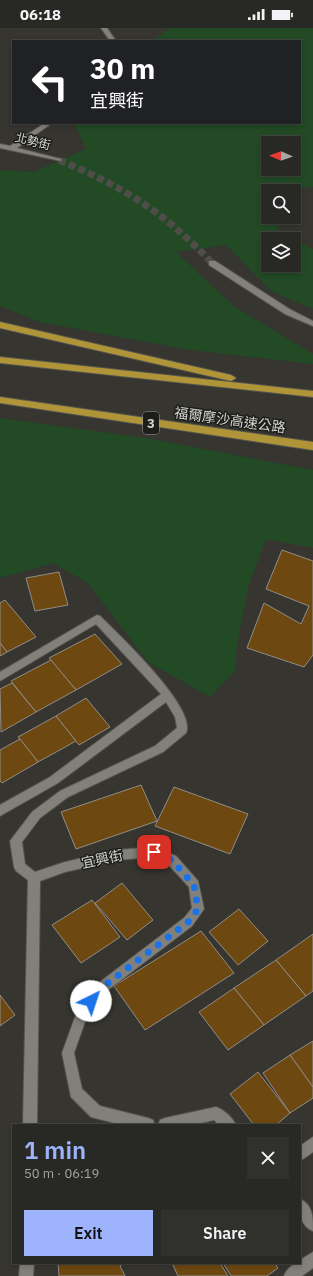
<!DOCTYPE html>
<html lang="en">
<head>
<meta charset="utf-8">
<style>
  body { margin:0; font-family:"IBM Plex Sans","Noto Sans TC",sans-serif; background:#30302c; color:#f1f3f6; height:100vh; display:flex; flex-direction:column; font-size:15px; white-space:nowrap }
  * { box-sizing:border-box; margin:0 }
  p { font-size:13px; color:#a5a6a6 }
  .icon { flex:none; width:22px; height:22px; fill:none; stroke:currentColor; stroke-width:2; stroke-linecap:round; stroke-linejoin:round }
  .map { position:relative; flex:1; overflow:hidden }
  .drawer { position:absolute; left:12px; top:1096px; width:289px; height:140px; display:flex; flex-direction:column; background:#282824; border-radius:0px; box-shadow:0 2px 6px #0003,0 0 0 1px #444441 }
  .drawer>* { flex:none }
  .hud { position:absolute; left:12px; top:12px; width:289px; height:84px; border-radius:0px; box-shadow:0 2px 6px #0003,0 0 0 1px #444441; background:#202124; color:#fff; overflow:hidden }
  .needle { width:26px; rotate:272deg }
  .buttons { position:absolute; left:261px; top:108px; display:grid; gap:8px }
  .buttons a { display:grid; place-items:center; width:40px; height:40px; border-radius:0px; background:#282824; box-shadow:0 2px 6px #0003,0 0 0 1px #444441; font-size:20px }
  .pin { position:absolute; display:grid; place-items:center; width:34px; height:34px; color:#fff; margin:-17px; border-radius:8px; box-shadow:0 2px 6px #0006 }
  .me { position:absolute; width:44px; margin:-22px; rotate:41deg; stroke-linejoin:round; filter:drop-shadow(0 0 3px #0008) }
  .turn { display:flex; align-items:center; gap:14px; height:84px; padding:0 12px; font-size:18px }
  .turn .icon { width:52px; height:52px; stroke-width:2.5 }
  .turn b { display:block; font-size:28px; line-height:34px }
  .round { display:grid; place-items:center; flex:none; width:42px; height:42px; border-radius:0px; background:#30302c }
  .headline { display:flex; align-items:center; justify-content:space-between; height:68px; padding:0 12px }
  h1 { font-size:24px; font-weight:600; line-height:30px; color:#9db4fd }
  .primary-button { display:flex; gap:8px; margin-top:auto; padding:8px 12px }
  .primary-button a { flex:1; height:46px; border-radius:0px; background:#9db4fd; color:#111; font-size:16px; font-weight:600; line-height:46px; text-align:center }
  .primary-button a+a { background:#30302c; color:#f1f3f6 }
  .status { display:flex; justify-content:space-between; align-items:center; height:28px; padding:0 20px; background:#282824; direction:ltr }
  .status svg { height:11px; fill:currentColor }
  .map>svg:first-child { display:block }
  .green { fill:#214a25; fill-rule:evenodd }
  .building { fill:#6e4811; stroke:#918d87 }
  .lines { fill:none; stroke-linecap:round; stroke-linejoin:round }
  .minor-tunnel { stroke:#4e4d48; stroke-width:7; stroke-dasharray:7 3.5; stroke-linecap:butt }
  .minor-casing { stroke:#55544f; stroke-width:2 }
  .highway-casing { stroke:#55544f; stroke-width:2 }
  .minor { fill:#82807a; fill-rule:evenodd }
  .highway { fill:#af9537; fill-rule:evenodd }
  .route { stroke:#1a73e8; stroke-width:7; stroke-dasharray:0 12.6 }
  .labels { text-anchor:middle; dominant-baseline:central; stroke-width:3; stroke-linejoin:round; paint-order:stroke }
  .far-street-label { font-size:12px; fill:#d4d3d0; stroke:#1d1d1a }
  .shield { fill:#1d1d1a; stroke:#9d9c99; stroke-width:1 }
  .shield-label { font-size:13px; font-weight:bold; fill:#d4d3d0 }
  .street-label { font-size:14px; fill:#d4d3d0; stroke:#1d1d1a }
</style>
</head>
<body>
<div class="status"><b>06:18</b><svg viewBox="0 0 49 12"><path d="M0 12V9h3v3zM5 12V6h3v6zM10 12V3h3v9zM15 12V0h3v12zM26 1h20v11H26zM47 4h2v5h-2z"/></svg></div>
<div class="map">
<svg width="313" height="1248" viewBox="0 0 313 1248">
  <rect width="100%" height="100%" fill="#363530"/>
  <g class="green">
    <path d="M170 0H313V159L268 163 264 165 268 175V189H273L278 202 313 221V281L271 263 226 217 176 224 235 279 313 326V336L191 322 39 294 0 278V142L33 144 86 121 74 95H300V13H152ZM268 115H294V141H268ZM268 211H294V237H268Z"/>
    <path d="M0 390 146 410 313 442V520L266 511 248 560 237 617 235 643 210 669 148 634 88 555 53 535 0 550Z"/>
  </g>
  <g class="building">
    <path d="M282 522 313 533V627L304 639 247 620 264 575 301 596 309 578 266 561Z"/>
    <path d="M59 544 68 577 35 583 26 550Z"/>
    <path d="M5 572 36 609 7 624 0 615V575Z"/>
    <path d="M95 606 122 636 76 662 49 630Z"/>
    <path d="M0 615 7 624 0 628Z"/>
    <path d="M51 632 76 662 36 684 11 653Z"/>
    <path d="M12 655 36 684 1 704 0 661Z"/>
    <path d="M86 670 110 699 79 717 56 688Z"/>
    <path d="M56 688 76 713 38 734 18 709Z"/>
    <path d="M20 711 38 734 2 755 0 753V722Z"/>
    <path d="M141 757 157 793 76 821 61 784Z"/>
    <path d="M174 759 248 786 230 826 155 798Z"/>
    <path d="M122 855 153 892 127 912 95 875Z"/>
    <path d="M92 872 120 909 81 935 52 897Z"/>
    <path d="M239 881 268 913 238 937 209 904Z"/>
    <path d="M201 903 234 945 145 1002 114 958Z"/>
    <path d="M313 906V963L306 968 276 932Z"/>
    <path d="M276 932 306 968 264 997 234 960Z"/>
    <path d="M234 960 264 997 228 1022 199 984Z"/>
    <path d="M0 967 15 987 0 998Z"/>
    <path d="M313 1013V1059L290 1027Z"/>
    <path d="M290 1027 313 1059V1070L290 1085 263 1045Z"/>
    <path d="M258 1044 290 1085 276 1097H254L230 1066Z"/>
    <path d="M58 1235H124L120 1238 125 1248H59Z"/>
    <path d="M172 1235H220L228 1248H178Z"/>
    <path d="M223 1235H275L278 1240 267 1248H231Z"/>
  </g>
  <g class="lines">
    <path class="minor-tunnel" d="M59 132C124 159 164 184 212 235"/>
    <defs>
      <g id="minor">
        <path d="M101 0H107L116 13H110Z"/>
        <path d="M45 95H52L17 120 61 131V133L0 120V116L10 118Z"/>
        <path d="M209 233H215L291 282 313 293V298L285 286 209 237Z"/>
        <path d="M97 587 100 588C118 606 198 681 186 705L163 724 68 769 40 790 22 814 25 836 35 844 65 834 117 822 154 819 176 828 198 853 204 881 192 898 104 965 87 988 74 1025 82 1061 100 1078 148 1090 153 1092 155 1097H122L91 1089 71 1069 62 1025 78 981 96 957 184 890 192 880 189 859 168 836 153 829 117 832 65 844 40 853 37 1097H23L28 852 16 843 14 839 10 813 32 784 60 763 155 718 177 700 175 689 166 674 58 755 0 788V777L50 749 161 666 96 596 0 653V644Z"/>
        <path d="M216 1079C224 1082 232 1089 236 1097H219L214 1092 193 1097H158L160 1092 165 1090Z"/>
        <path d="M313 1109V1124L300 1133V1118Z"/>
        <path d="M300 1171C313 1177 313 1190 313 1203 299 1197 300 1184 300 1171Z"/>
        <path d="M313 1224V1240L302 1248H284C286 1242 293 1235 300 1235V1232Z"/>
        <path d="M20 1235H34L33 1248H19Z"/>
      </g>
      <g id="highway">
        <path d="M0 294 231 347 236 350 231 353 0 300Z"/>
        <path d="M0 329 313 363V369L0 335Z"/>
        <path d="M0 369 313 414V422L0 375Z"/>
      </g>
    </defs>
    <use href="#minor" class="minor-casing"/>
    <use href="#highway" class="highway-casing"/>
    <use href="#minor" class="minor"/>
    <use href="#highway" class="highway"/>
  </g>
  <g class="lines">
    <path class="route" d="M91 973 100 961 188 894 198 881 194 857 172 832 154 824"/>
  </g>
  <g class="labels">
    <g class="far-street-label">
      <text transform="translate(33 113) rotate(14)">北勢街</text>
    </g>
    <rect class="shield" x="143" y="384" width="16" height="22" rx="3"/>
    <g class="shield-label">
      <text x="151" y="395">3</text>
    </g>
    <g class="street-label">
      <text transform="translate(230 392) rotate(8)">福爾摩沙高速公路</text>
      <text transform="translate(102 831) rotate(-12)">宜興街</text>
    </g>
  </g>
</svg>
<div class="buttons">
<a><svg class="needle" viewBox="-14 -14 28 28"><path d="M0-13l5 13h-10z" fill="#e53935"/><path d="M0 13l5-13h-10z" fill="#a5a6a6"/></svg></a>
<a><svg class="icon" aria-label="search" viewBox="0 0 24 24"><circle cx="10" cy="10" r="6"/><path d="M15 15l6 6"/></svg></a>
<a><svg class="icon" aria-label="layers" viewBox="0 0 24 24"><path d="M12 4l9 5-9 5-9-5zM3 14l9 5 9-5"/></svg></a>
</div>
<div class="pin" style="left:154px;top:824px;background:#d93025"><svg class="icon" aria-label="arrive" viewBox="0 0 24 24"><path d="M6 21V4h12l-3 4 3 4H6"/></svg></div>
<svg class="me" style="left:91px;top:973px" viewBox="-20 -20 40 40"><circle r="19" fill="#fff"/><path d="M0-13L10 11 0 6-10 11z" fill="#1a73e8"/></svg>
<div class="hud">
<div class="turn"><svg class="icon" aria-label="left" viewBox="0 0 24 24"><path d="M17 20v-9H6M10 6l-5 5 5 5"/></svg><div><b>30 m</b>宜興街</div></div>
</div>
<section class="drawer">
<div class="headline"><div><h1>1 min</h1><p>50 m · 06:19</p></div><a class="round"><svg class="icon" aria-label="close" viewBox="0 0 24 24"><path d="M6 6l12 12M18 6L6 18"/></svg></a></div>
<div class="primary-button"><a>Exit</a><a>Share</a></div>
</section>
</div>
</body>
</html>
